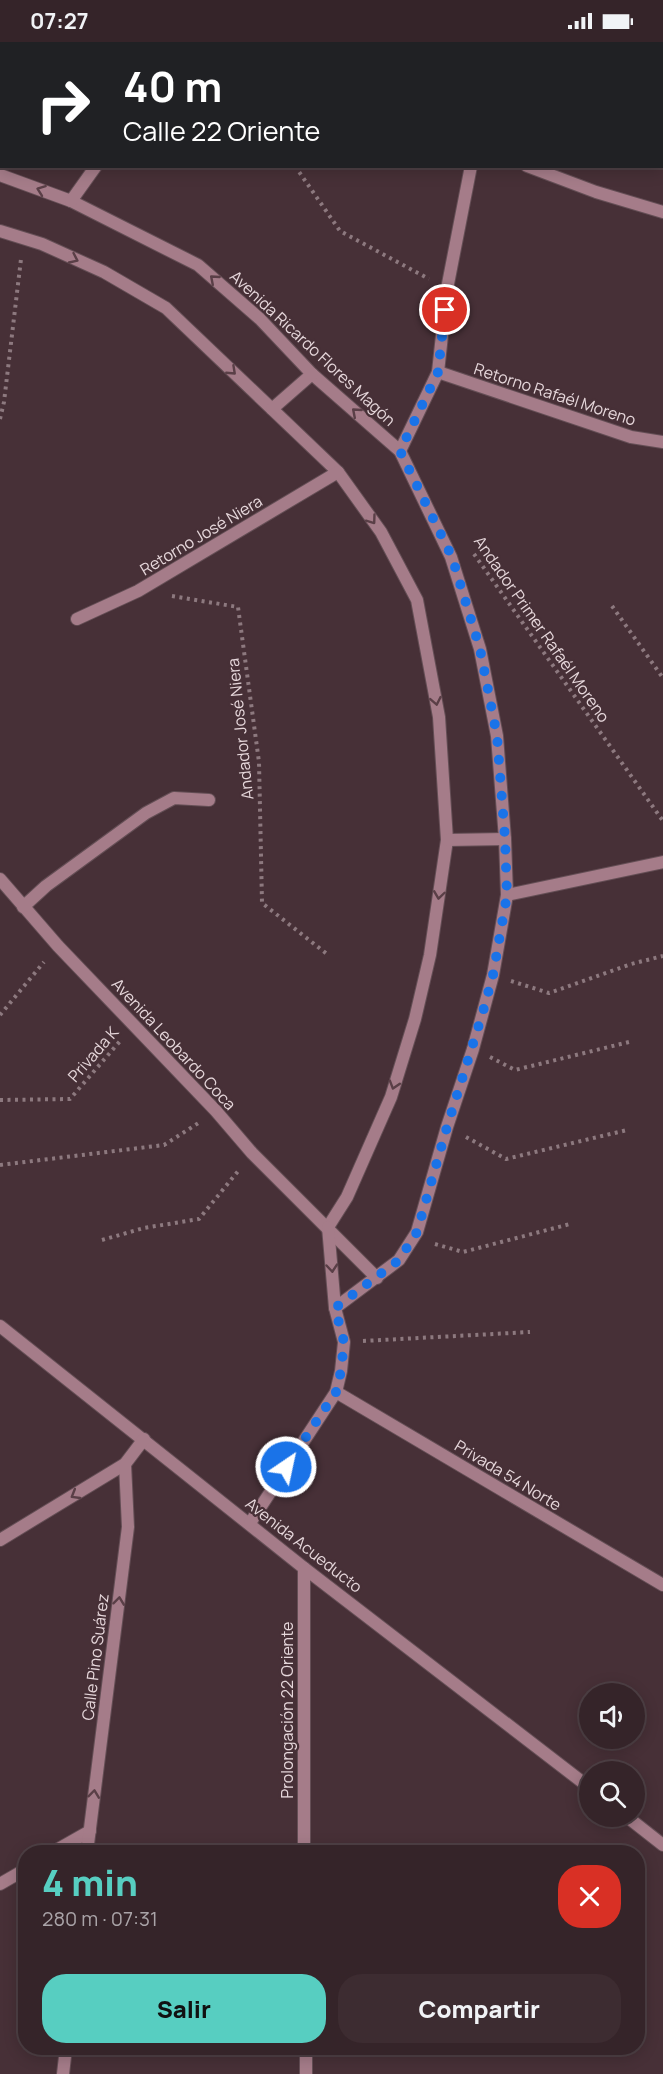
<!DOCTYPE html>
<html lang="es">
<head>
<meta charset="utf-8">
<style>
  body { margin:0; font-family:Manrope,sans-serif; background:#3d2c31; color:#f1f3f6; height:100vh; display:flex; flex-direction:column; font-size:22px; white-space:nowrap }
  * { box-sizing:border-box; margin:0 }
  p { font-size:20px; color:#aaa4a8 }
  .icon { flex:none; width:33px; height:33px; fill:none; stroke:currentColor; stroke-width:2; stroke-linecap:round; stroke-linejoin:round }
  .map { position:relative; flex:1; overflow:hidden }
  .drawer { position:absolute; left:18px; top:1803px; width:627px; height:210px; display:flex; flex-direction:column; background:#352429; border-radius:24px; box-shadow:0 3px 15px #0003,0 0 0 2px #4f4146 }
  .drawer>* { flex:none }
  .banner { position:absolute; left:0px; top:0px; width:663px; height:126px; box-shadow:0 3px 15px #0003,0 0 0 2px #4f4146; background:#202124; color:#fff; overflow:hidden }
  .tools { position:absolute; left:579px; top:1641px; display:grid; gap:12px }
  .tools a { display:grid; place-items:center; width:66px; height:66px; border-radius:50%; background:#352429; box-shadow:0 3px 15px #0003,0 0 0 2px #4f4146; font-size:30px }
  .pin { position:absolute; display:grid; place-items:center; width:51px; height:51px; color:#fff; margin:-26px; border:3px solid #fff; border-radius:50%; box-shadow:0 2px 6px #0007 }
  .me { position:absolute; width:66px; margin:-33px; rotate:34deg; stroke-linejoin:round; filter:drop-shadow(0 0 4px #0008) }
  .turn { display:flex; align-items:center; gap:21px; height:126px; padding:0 24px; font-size:27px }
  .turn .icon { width:78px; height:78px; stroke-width:2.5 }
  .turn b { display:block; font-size:42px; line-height:51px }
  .round { display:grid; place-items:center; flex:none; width:63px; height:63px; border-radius:24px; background:#3d2c31 }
  .summary { display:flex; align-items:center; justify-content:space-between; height:102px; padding:0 24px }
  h1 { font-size:36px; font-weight:800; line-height:45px; color:#57cec1 }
  .cta { display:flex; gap:12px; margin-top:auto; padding:12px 24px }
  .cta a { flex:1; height:69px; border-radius:24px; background:#57cec1; color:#111; font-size:24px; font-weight:800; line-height:69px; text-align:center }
  .cta a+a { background:#3d2c31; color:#f1f3f6 }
  .status { display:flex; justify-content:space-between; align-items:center; height:42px; padding:0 30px; background:#352429; direction:ltr }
  .status svg { height:16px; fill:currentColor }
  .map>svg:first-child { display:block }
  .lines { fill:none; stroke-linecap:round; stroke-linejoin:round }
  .service-casing { stroke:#644e55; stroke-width:14 }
  .minor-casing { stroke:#644e55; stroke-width:14 }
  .path { stroke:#8d797f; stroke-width:4; stroke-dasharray:3 4.5; stroke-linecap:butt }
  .service { stroke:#a57c89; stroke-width:12 }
  .minor { stroke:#a57c89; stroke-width:12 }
  .oneway { stroke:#5a3f47 }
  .route { stroke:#1a73e8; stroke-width:10; stroke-dasharray:0 18 }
  .labels { text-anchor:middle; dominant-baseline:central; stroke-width:4.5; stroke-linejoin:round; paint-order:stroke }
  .street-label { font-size:16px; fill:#e6d7db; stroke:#473037 }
</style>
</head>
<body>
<div class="status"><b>07:27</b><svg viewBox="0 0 49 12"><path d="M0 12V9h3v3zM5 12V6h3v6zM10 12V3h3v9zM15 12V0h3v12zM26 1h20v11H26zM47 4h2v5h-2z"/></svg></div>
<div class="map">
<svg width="663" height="2032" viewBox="0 0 663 2032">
  <rect width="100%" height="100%" fill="#473037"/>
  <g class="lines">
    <defs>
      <g id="service">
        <path d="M336 1350 663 1543"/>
        <path d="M53 1810 90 1789"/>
        <path d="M0 1842 26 1827"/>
      </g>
      <g id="minor">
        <path d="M179 2V0"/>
        <path d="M500 2 501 0"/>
        <path d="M527 124 596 150 663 170"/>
        <path d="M0 133 71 159 198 223 260 277 312 332 400 409 451 515 480 607 497 694 505 797 507 853 493 933 473 1007 447 1085 417 1190 399 1218 335 1266"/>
        <path d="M71 159 96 124"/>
        <path d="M0 189 42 202 104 230 166 266 338 430 381 490 417 558 439 675 447 798 430 913 415 977 391 1055 347 1155 328 1185"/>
        <path d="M438 330 631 395 663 400"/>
        <path d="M272 367 312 332"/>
        <path d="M400 409 438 330 447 247 471 124"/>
        <path d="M77 577 138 549 338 430"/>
        <path d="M447 798 505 797"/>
        <path d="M0 837 58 904 216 1069 252 1111 377 1236"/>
        <path d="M507 853 663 820"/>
        <path d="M23 865 46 844 146 771 174 756 209 758"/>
        <path d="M0 1284 304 1526 590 1746"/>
        <path d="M250 1481 336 1350 341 1329 344 1300 335 1266 328 1185"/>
        <path d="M0 1498 125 1422 144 1397"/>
        <path d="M626 1774 663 1803"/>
        <path d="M87 1810 128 1485 125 1422"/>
        <path d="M304 1810V1526"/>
        <path d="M306 2006V2032"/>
        <path d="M63 2032 66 2006"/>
      </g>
    </defs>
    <use href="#service" class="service-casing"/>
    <use href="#minor" class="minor-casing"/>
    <g class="path">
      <path d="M219 0V2"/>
      <path d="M295 124 340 189 429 237"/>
      <path d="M0 377 4 360 21 217"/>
      <path d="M474 512 663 779"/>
      <path d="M172 554 238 565 259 720 262 861 327 912"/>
      <path d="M612 564 663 636"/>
      <path d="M511 939 549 951 631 922 663 914"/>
      <path d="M0 973 44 920"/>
      <path d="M490 1015 515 1028 633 999"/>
      <path d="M0 1058 70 1057 121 998"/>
      <path d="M466 1095 506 1117 627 1088"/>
      <path d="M0 1123 164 1103 200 1080"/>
      <path d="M102 1198 144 1186 199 1177 239 1128"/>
      <path d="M435 1202 463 1210 570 1182"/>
      <path d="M363 1299 530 1290"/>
    </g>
    <use href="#service" class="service"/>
    <use href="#minor" class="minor"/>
  </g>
  <defs><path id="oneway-chevron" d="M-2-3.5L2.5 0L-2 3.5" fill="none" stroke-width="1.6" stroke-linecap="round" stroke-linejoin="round" transform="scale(1.5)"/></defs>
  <g class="oneway">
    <use href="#oneway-chevron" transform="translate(41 148) rotate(-160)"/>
    <use href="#oneway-chevron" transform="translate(74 217) rotate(25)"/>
    <use href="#oneway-chevron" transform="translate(214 237) rotate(-139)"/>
    <use href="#oneway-chevron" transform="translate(232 329) rotate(43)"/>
    <use href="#oneway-chevron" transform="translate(356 370) rotate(-139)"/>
    <use href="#oneway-chevron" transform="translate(372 478) rotate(54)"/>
    <use href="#oneway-chevron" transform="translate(436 659) rotate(79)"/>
    <use href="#oneway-chevron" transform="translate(439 853) rotate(98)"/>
    <use href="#oneway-chevron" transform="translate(394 1043) rotate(107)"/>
    <use href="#oneway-chevron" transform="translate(332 1226) rotate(85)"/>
    <use href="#oneway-chevron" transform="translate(75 1453) rotate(149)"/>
    <use href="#oneway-chevron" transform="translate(119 1559) rotate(-83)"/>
    <use href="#oneway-chevron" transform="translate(94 1752) rotate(-83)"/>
  </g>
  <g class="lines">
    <path class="route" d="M286 1425 336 1350 341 1329 344 1300 335 1266 399 1218 417 1190 447 1085 482 973 493 933 507 853 505 796 497 694 480 607 452 515 400 409 438 330 445 268"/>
  </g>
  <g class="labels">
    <g class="street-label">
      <text transform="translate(313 306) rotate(43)">Avenida Ricardo Flores Magón</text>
      <text transform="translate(555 352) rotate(18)">Retorno Rafaél Moreno</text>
      <text transform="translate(201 493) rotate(-31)">Retorno José Niera</text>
      <text transform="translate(542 587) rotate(55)">Andador Primer Rafaél Moreno</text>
      <text transform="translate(240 687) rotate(-96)">Andador José Niera</text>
      <text transform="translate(174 1002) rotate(47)">Avenida Leobardo Coca</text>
      <text transform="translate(93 1012) rotate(-49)">Privada K</text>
      <text transform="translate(508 1433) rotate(31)">Privada 54 Norte</text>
      <text transform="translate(304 1503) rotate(38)">Avenida Acueducto</text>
      <text transform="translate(95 1615) rotate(-83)">Calle Pino Suárez</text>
      <text transform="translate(287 1668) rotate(-90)">Prolongación 22 Oriente</text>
    </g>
  </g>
</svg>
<div class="tools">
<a><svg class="icon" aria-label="sound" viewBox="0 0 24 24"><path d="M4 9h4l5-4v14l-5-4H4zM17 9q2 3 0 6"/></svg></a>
<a><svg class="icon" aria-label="search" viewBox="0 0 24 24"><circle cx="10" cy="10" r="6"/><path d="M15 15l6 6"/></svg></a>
</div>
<div class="pin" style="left:445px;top:268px;background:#d93025"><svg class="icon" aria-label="arrive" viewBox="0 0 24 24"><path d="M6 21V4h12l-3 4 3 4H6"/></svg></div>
<svg class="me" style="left:286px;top:1425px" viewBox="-20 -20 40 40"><circle r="17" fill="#1a73e8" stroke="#fff" stroke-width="3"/><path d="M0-11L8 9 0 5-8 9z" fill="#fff"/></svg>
<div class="banner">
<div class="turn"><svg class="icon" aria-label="right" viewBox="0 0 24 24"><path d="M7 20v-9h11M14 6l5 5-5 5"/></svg><div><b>40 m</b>Calle 22 Oriente</div></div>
</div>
<section class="drawer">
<div class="summary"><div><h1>4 min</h1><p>280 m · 07:31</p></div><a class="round" style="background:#d93025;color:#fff"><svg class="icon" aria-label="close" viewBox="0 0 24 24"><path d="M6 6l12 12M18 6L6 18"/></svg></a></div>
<div class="cta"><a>Salir</a><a>Compartir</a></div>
</section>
</div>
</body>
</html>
